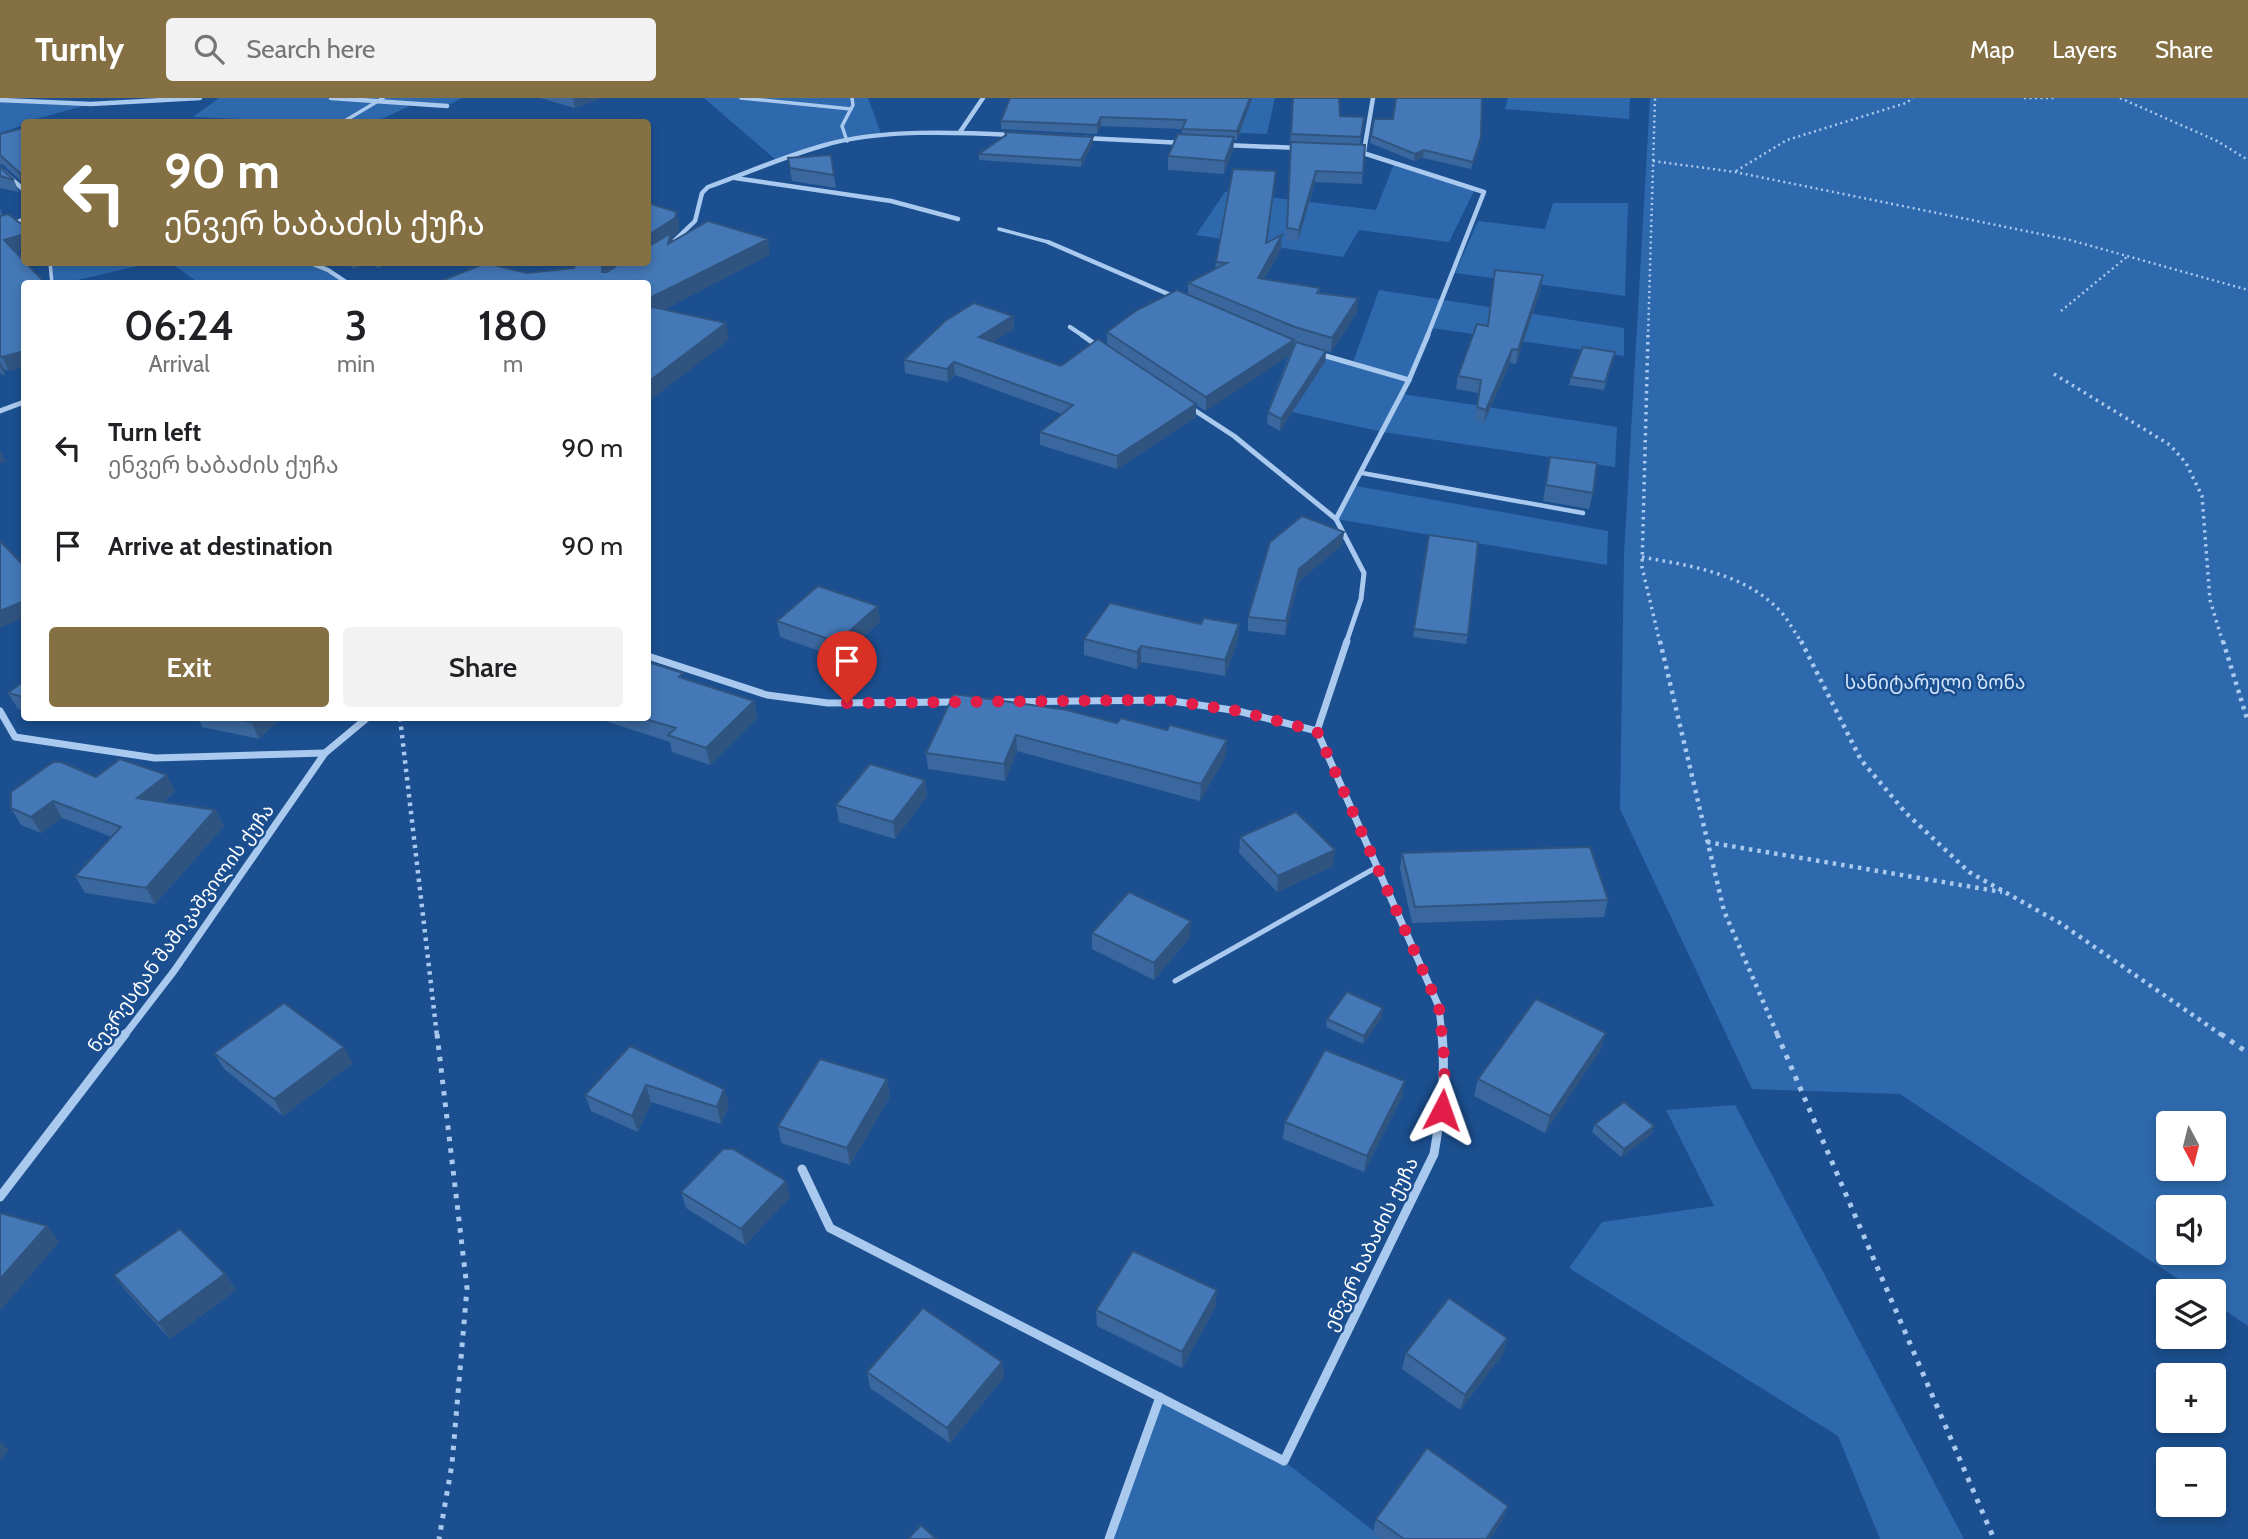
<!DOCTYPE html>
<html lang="en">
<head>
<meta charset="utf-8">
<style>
  body { margin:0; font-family:Cabin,"Noto Sans Georgian",sans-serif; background:#f2f2f2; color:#202124; height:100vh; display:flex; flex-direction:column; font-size:26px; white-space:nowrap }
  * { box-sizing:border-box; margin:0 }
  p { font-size:23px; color:#757577 }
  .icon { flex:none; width:38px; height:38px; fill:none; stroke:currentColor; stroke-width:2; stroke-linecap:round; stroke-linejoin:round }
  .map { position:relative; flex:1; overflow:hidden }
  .sheet { position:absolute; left:21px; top:182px; width:630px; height:441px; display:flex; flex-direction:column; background:#fff; border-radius:7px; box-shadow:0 4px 10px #0003 }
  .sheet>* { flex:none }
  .hud { position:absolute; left:21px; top:21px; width:630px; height:147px; border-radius:7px; box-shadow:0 4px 10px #0003; background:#847042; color:#fff; overflow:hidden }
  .needle { width:46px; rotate:173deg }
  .controls { position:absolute; left:2156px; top:1013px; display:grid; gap:14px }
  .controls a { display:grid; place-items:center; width:70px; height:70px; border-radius:7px; background:#fff; box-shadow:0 4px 10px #0003; font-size:35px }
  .pin { position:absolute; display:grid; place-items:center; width:60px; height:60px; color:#fff; margin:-72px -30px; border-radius:50% 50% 50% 0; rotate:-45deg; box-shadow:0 0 7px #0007 }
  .pin .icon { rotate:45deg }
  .me { position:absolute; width:77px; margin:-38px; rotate:4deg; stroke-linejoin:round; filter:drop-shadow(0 0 5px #0008) }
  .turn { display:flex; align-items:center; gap:24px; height:147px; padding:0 28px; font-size:32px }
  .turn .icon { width:91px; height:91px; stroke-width:2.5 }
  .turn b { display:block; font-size:49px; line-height:60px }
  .eta { display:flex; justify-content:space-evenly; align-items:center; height:119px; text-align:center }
  .eta b { font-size:42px; font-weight:600; line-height:49px }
  .primary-button { display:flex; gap:14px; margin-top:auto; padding:14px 28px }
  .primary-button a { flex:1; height:80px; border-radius:7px; background:#847042; color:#fff; font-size:28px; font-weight:600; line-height:80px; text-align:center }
  .primary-button a+a { background:#f2f2f2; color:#202124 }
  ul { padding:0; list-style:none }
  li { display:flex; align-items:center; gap:21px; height:98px; padding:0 28px }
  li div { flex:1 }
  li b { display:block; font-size:26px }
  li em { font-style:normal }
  header { display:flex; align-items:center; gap:42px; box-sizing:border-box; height:98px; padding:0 35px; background:#847042; color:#fff }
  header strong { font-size:33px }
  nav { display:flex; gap:38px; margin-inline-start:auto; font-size:24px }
  .search { width:490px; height:63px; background:#f2f2f2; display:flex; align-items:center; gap:18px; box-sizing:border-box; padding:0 24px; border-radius:7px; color:#757577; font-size:26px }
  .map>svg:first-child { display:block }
  .green { fill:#2e69ad; fill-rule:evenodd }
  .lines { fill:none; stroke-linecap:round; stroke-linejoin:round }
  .path-far3 { stroke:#a9c9ee; stroke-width:2.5; stroke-dasharray:2 3.5; stroke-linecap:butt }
  .path-far2 { stroke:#a9c9ee; stroke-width:3.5; stroke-dasharray:2.5 4.5; stroke-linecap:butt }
  .path-far1 { stroke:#a9c9ee; stroke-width:4.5; stroke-dasharray:3.5 5; stroke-linecap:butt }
  .path { stroke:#a9c9ee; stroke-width:5; stroke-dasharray:4.5 7; stroke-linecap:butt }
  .service-far2 { stroke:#a9c9ee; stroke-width:3.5 }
  .service-far1 { stroke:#a9c9ee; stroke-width:4.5 }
  .service { stroke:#a9c9ee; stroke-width:5 }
  .minor-far3 { stroke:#a9c9ee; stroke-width:4.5 }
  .minor-far2 { stroke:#a9c9ee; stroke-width:5 }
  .minor-far1 { stroke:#a9c9ee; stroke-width:7 }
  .minor { stroke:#a9c9ee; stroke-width:9 }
  .wall { fill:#3a679d }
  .shaded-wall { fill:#305480 }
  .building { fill:#4478b7; stroke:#305480; stroke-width:2 }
  .route { stroke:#e11d48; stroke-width:12; stroke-dasharray:0 21.6 }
  .labels { text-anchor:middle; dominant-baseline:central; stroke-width:5; stroke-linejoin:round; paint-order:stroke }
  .park-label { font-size:19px; fill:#cfe3fa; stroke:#1b4f8f }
  .street-label { font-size:19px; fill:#fff; stroke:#1b4f8f }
</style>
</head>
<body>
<header>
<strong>Turnly</strong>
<div class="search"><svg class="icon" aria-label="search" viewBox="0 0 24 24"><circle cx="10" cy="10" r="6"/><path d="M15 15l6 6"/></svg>Search here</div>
<nav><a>Map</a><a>Layers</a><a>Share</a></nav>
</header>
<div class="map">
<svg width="2248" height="1441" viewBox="0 0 2248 1441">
  <rect width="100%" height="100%" fill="#1b4f8f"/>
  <g class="green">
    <path d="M219 0H462L447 8 414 6 375 24H260L262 22 193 19Z"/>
    <path d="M704 0H868L882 38 827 46 777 63Z"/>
    <path d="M1047 0H1275L1267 36 1215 34Z"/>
    <path d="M1508 0H1630L1629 21 1505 11Z"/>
    <path d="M1650 0H2248V1228L2214 1205V1194L2196 1193 1900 996 1752 991 1620 711 1624 457ZM2168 1026H2214V1071H2168ZM2168 1110H2214V1155H2168Z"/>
    <path d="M0 2 91 6 24 24V27L0 35Z"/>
    <path d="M1395 63 1474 93 1449 144 1359 132 1343 159 1196 137 1225 94 1376 112Z"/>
    <path d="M1553 105H1628L1625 198 1455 175 1478 123 1545 131Z"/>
    <path d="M50 165H151L60 186 52 185Z"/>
    <path d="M171 165H308L328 172 349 185H199Z"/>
    <path d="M1379 192 1624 230V258L1432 230 1403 296 1617 329 1615 369 1383 334 1269 309 1292 249 1353 264Z"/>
    <path d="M1356 388 1608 433 1607 467 1336 421Z"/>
    <path d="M1735 1007 1964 1441H1880L1838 1338 1569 1170 1602 1124 1714 1108 1666 1012Z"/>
    <path d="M1160 1299 1284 1363 1384 1441H1109Z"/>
  </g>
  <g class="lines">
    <g class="path-far3">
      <path d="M2024 0H2057"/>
      <path d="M2120 0 2217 43 2248 62"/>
      <path d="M1653 63 1735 74 2070 142 2248 192"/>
      <path d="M1736 73 1787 42 1906 5 1913 0"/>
      <path d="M2061 213 2128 158"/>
      <path d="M1648 239 1655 0"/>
    </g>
    <g class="path-far2">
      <path d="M1648 237 1642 469 1660 545"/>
      <path d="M2054 276 2170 347 2186 365 2202 398 2210 502 2223 545"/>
      <path d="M1642 459C1691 468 1745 475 1781 514 1789 523 1795 535 1802 545"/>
    </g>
    <g class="path-far1">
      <path d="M1660 543 1724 813 1778 938"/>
      <path d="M1801 543 1861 662 1906 715 1969 774 2060 825 2223 938"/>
      <path d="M2223 543 2248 624"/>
      <path d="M400 620 437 938"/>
      <path d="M1707 744 2002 794"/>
    </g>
    <g class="path">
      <path d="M437 936 467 1190 452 1366 439 1441"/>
      <path d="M1777 936 1994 1441"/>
      <path d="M2221 936 2248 955"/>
    </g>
    <g class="service-far2">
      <path d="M741 0 851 11"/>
      <path d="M343 24 383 0"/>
      <path d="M847 43 842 28 853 7 852 0"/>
      <path d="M0 130 24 121"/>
      <path d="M999 131 1048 144"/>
      <path d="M50 164 52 186"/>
    </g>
    <path class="service-far1" d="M1362 375 1583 415"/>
    <path class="service" d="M1175 883 1377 769"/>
    <g class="minor-far3">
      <path d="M331 0 447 8"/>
      <path d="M0 2 91 6 200 0"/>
      <path d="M960 34 983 0"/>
      <path d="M1084 40 1184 45"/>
      <path d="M1224 47 1299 50"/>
      <path d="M1357 53 1484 94 1427 239"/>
      <path d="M1364 53 1373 0"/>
      <path d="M0 71 24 92"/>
      <path d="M735 80 891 103 958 121"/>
      <path d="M1048 144 1175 199"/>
      <path d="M671 146 695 123 702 95 708 89C747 75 785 58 825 47 879 31 957 34 1013 37"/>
      <path d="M308 164 328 172 349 186"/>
      <path d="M1070 229 1085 239"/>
    </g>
    <g class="minor-far2">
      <path d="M1082 237 1099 249"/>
      <path d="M1319 256 1409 282 1336 421"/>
      <path d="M1409 282 1428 237"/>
      <path d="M1188 308 1234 338 1336 421 1364 475 1361 501 1346 545"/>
      <path d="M0 313 24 304"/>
    </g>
    <g class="minor-far1">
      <path d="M648 558 767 597 828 605 959 604"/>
      <path d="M995 604 1166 602 1238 613 1317 633 1439 909 1442 938"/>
      <path d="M0 613 15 639 155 660 325 655"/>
      <path d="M1317 633 1347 543"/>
      <path d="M124 938 174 873 325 655 367 620"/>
    </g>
    <g class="minor">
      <path d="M802 1071 830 1130 1284 1363 1434 1056C1441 1015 1446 977 1442 936"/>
      <path d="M0 1099 125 936"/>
      <path d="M1109 1441 1160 1299"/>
    </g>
  </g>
  <g class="wall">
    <path d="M540 0H602L575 10Z"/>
    <path d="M1292 0 1340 18 1364 19 1360 47H1365L1362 86 1315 84 1298 143 1286 142Z"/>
    <path d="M1252 1 1237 42H1234L1233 52 1224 76 1168 72V58L1182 36V31L1101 28 1097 36 1001 31V23Z"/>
    <path d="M24 30V92L21 83 2 66 0 67V36Z"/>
    <path d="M1005 34 1093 45 1081 69 979 62V56L1005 37Z"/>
    <path d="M1371 38 1481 39 1480 46 1471 71 1423 60 1414 63 1370 45Z"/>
    <path d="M788 60 834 77 836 90 792 83Z"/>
    <path d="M0 69 14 82 19 94 0 90Z"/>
    <path d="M1276 73 1267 144 1281 151 1264 181 1320 190V195L1357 214 1331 254 1326 253 1325 264 1280 333 1267 326 1268 314 1292 255 1206 313 1196 307V319L1117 371 1040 347V334L1062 316 955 277 948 284 905 275 904 262 1013 218 1014 231 992 244 1061 268 1107 247V234L1188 196V185L1215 171 1216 164Z"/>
    <path d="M0 110 24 186V269L9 273 4 271 5 278 0 275Z"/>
    <path d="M341 164H388L380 170 367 166 356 171Z"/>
    <path d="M1541 190 1516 266 1510 265 1484 325 1475 323 1478 295 1456 291 1458 278 1487 228Z"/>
    <path d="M1615 254 1604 292 1569 287 1571 279Z"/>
    <path d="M1550 359 1593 395 1589 411 1543 403Z"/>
    <path d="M1344 434 1342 447 1298 484 1285 537 1248 533V519Z"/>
    <path d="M1429 437 1468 537 1466 546 1413 539Z"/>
    <path d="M777 523 880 524 839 560 780 539Z"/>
    <path d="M1201 526H1239L1238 542 1225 578 1141 564 1137 571 1084 557V541Z"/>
    <path d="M684 580 754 603 757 620 710 667 672 654 670 644 596 620H648Z"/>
    <path d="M24 583V613L18 611 8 595Z"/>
    <path d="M954 596 1226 658 1200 703 1017 653 1005 683 928 671 926 655Z"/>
    <path d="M48 620H67L62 623Z"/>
    <path d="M198 620H281L259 641 202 629Z"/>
    <path d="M167 677 175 694 163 704 215 712 224 728 155 806 85 795 75 778 112 739 62 720 41 735 21 727 11 710 96 679Z"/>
    <path d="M925 682 927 698 895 741 839 724 836 707Z"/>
    <path d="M1240 739 1333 768 1277 794 1239 755Z"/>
    <path d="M1402 755 1608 802 1604 819 1412 825 1400 771Z"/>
    <path d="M1092 835 1190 839 1154 882 1092 851Z"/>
    <path d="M1382 919 1363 946 1326 929 1327 921Z"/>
    <path d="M630 948 724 991 729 1007 721 1026 651 1004 638 1034 591 1013 585 997Z"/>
    <path d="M1601 951 1545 1035 1474 998 1478 981Z"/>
    <path d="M214 955 353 965 283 1018 224 971Z"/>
    <path d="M887 981 890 998 850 1067 781 1045 778 1028Z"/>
    <path d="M1402 999 1364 1074 1283 1041 1285 1024Z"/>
    <path d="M1595 1026 1654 1028 1651 1037 1621 1059 1592 1034Z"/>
    <path d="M681 1094 790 1099 745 1147 686 1110Z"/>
    <path d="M225 1176 236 1192 170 1241 126 1193 114 1177Z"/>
    <path d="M1216 1208 1182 1270 1097 1228 1096 1212Z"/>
    <path d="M1507 1240 1503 1256 1460 1312 1402 1271 1406 1255Z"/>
    <path d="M1002 1264 1004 1279 950 1345 870 1290 867 1274Z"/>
    <path d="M1508 1408 1502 1423 1490 1441H1380L1373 1435 1376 1421Z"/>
  </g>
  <g class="shaded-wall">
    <path d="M573 0H602L575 10Z"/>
    <path d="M1250 0H1252V1L1237 42V33Z"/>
    <path d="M1101 19V28L1097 36V27Z"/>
    <path d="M1093 39V45L1081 69V62Z"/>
    <path d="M1234 39 1233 52 1224 76 1225 63Z"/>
    <path d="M1481 39 1480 46 1471 71 1473 64Z"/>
    <path d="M1424 52 1423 60 1414 63 1415 56Z"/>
    <path d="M1276 73 1275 87 1265 159 1266 145Z"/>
    <path d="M1316 73 1315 84 1298 143 1299 132Z"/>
    <path d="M677 114 679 129 678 136 672 139 674 151 648 155V137Z"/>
    <path d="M24 136V151L10 155 4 142Z"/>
    <path d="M1282 137 1281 151 1257 194 1258 180Z"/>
    <path d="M768 141 770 157 648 220V201Z"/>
    <path d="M353 164H367V166L356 171Z"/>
    <path d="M378 164H388L380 170Z"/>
    <path d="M604 164H633L605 182 602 174V166Z"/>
    <path d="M1543 177 1541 190 1516 266 1518 252Z"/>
    <path d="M1358 200 1357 214 1331 254 1332 240Z"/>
    <path d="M1013 218 1014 231 980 252 979 239Z"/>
    <path d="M726 225 729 242 648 304V284Z"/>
    <path d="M1294 242 1293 255 1206 313V299Z"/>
    <path d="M1512 251 1510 265 1484 325 1486 312Z"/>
    <path d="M24 253V269L9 273 2 259Z"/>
    <path d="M1326 253 1325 264 1280 333 1281 321Z"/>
    <path d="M0 264 4 271 5 278 0 268Z"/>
    <path d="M954 264 955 277 948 284 947 271Z"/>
    <path d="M1196 306V319L1117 371V358Z"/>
    <path d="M0 352 6 364 0 365Z"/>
    <path d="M1344 434 1342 447 1298 484 1285 537 1286 523 1299 471Z"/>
    <path d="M24 503V520L0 530V513Z"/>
    <path d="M878 508 880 524 839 560 837 544Z"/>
    <path d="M1239 526 1238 542 1225 578V562Z"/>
    <path d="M1141 548V564L1137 571V554Z"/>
    <path d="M754 603 757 620 710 667 706 650Z"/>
    <path d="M60 620H67L62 623Z"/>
    <path d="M256 620H281L259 641 251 624Z"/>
    <path d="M1016 637 1017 653 1005 683 1004 666Z"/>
    <path d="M1227 642 1226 658 1200 703 1201 686Z"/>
    <path d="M167 677 175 694 146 716 137 700Z"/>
    <path d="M925 682 927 698 895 741 893 724Z"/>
    <path d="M53 703 62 720 41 735 31 719Z"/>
    <path d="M215 712 224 728 155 806 146 790Z"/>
    <path d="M1335 752 1333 768 1277 794 1278 778Z"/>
    <path d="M1191 823 1190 839 1154 882V865Z"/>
    <path d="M1383 910 1382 919 1363 946 1364 938Z"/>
    <path d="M1606 935 1601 951 1545 1035 1550 1018Z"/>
    <path d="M344 949 353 965 283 1018 274 1001Z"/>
    <path d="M887 981 890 998 850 1067 847 1050Z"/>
    <path d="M1405 983 1402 999 1364 1074 1367 1058Z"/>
    <path d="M646 987 651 1004 638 1034 632 1018Z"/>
    <path d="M724 991 729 1007 721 1026 717 1009Z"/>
    <path d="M1654 1028 1651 1037 1621 1059 1624 1051Z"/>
    <path d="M786 1083 790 1099 745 1147 741 1131Z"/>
    <path d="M47 1128 59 1144 0 1213V1181Z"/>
    <path d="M225 1176 236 1192 170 1241 158 1225Z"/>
    <path d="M1217 1192 1216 1208 1182 1270V1254Z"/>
    <path d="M1507 1240 1503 1256 1460 1312 1465 1297Z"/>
    <path d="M1002 1264 1004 1279 950 1345 947 1330Z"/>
    <path d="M0 1343 9 1352 0 1362Z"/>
    <path d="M1508 1408 1502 1423 1490 1441H1486Z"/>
  </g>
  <g class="building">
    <path d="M1010 0H1250L1237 33 1182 31 1186 22 1101 19 1097 27 1001 23Z"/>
    <path d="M1293 0H1339L1340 18 1364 19 1361 39 1291 36Z"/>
    <path d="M1396 0H1482L1481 39 1473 64 1424 52 1415 56 1371 38 1374 21H1393Z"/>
    <path d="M24 30V84L21 83V76L0 57V36Z"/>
    <path d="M1005 34 1093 39 1081 62 979 56 1006 37Z"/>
    <path d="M1178 36 1234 39 1225 63 1168 58Z"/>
    <path d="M1291 44 1365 47 1363 75 1316 73 1299 132 1287 130Z"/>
    <path d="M831 57 834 77 790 70 788 60Z"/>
    <path d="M0 69 14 82 0 78Z"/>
    <path d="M1233 71 1276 73 1266 145 1282 137 1258 180 1320 190 1317 195 1358 200 1332 240 1295 229 1188 185 1227 165 1216 164Z"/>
    <path d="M648 105 677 114 675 120 648 137Z"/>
    <path d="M8 116 24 128V136L4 142 46 186H24V253L2 259 0 258V118Z"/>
    <path d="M708 123 768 141 648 201V186H433L486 165 527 175 574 170 577 164H604L602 166V174H607L622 164H648V149L671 135 668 146Z"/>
    <path d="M1495 172 1543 177 1518 252 1512 251 1486 312 1477 309 1481 282 1458 278 1477 226 1488 228Z"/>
    <path d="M1177 192 1294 242 1206 299 1107 234 1137 212Z"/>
    <path d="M974 205 1013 218 979 239 1061 268 1098 241 1196 306 1117 358 1040 334 1073 307 954 264 947 271 904 262 945 223Z"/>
    <path d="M648 208 726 225 648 284Z"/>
    <path d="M1296 244 1326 253 1281 321 1268 314Z"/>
    <path d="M1583 249 1615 254 1605 284 1571 279Z"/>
    <path d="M1550 359 1597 365 1593 395 1546 387Z"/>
    <path d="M1302 418 1344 434 1299 471 1286 523 1248 519 1270 444Z"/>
    <path d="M1429 437 1478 444 1468 537 1414 531Z"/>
    <path d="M1 444 24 468V503L0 513V445Z"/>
    <path d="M818 488 878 508 837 544 777 523Z"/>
    <path d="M1110 505 1201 526 1204 520 1239 526 1225 562 1141 548 1137 554 1084 541Z"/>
    <path d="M648 564 683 575 679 579 754 603 706 650 668 637 676 630 642 620H648Z"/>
    <path d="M24 583V599L8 595Z"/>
    <path d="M954 596 1067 612 1117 625 1121 620 1167 632 1170 627 1227 642 1201 686 1016 637 1004 666 926 655Z"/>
    <path d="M228 620H256L251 624Z"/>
    <path d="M120 661 167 677 137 700 215 712 146 790 75 778 121 729 53 703 31 719 11 710V694L53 664H61L96 679Z"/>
    <path d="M870 666 925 682 893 724 836 707Z"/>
    <path d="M1296 714 1335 752 1278 778 1240 739Z"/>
    <path d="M1590 749 1608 802 1415 809 1402 755Z"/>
    <path d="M1129 794 1191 823 1154 865 1092 835Z"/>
    <path d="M1347 894 1383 910 1364 938 1327 921Z"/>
    <path d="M1536 901 1606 935 1550 1018 1478 981Z"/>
    <path d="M284 905 344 949 274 1001 214 955Z"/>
    <path d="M630 948 724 991 717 1009 646 987 632 1018 585 997Z"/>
    <path d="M1325 952 1405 983 1367 1058 1285 1024Z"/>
    <path d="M820 961 887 981 847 1050 778 1028Z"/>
    <path d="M1624 1004 1654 1028 1624 1051 1595 1026Z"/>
    <path d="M723 1051H733L786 1083 741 1131 681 1094Z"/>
    <path d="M0 1115 47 1128 0 1181Z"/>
    <path d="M180 1131 225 1176 158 1225 114 1177Z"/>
    <path d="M1133 1153 1217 1192 1182 1254 1096 1212Z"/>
    <path d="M1449 1200 1507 1240 1465 1297 1406 1255Z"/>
    <path d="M923 1210 1002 1264 947 1330 867 1274Z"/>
    <path d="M1427 1350 1508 1408 1486 1441H1404L1376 1421Z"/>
    <path d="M921 1427 936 1441H908Z"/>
  </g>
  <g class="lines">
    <path class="route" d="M847 605 1166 602 1238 613 1317 633 1439 909 1445 968 1442 1012"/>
  </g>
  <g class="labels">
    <g class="park-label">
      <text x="1935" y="584">სანიტარული ზონა</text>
    </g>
    <g class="street-label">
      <text transform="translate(181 830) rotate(-54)">ნევრესტან შაშიკაშვილის ქუჩა</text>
      <text transform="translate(1371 1146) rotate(-64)">ენვერ ხაბაძის ქუჩა</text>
    </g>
  </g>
</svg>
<div class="controls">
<a><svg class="needle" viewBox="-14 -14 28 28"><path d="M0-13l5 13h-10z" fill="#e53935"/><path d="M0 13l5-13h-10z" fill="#757577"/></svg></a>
<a><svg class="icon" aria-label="sound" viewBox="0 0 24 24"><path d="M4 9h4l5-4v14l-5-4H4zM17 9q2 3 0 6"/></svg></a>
<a><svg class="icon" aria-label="layers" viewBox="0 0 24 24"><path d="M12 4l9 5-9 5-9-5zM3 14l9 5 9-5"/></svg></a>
<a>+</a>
<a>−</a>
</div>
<div class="pin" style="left:847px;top:605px;background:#d93025"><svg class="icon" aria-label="arrive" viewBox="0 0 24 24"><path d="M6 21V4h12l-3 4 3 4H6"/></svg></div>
<svg class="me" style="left:1442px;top:1012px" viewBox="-20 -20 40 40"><path d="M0-17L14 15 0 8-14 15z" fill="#e11d48" stroke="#fff" stroke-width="4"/></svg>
<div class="hud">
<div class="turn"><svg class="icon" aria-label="left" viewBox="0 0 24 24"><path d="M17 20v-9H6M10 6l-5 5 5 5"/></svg><div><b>90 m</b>ენვერ ხაბაძის ქუჩა</div></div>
</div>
<section class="sheet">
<div class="eta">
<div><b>06:24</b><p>Arrival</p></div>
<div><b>3</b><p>min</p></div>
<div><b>180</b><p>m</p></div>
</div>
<ul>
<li><svg class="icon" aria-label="left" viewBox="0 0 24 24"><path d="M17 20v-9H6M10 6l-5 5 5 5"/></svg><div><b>Turn left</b><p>ენვერ ხაბაძის ქუჩა</p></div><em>90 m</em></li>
<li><svg class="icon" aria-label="arrive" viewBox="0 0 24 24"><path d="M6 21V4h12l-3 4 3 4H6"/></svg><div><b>Arrive at destination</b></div><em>90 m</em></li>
</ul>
<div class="primary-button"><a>Exit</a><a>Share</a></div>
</section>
</div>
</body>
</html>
